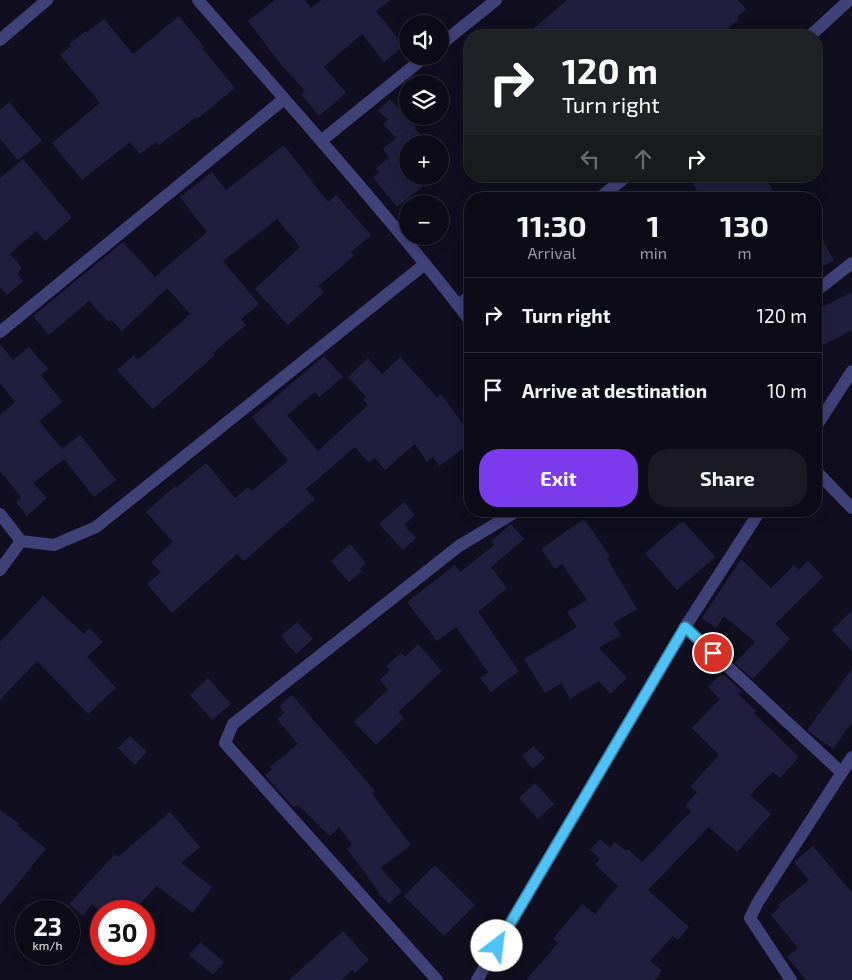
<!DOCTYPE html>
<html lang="en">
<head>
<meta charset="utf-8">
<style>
  body { margin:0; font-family:"Exo 2",sans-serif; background:#1b1924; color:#f1f3f6; height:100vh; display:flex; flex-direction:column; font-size:19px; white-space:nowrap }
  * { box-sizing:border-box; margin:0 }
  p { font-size:16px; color:#9a9ba1 }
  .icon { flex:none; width:28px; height:28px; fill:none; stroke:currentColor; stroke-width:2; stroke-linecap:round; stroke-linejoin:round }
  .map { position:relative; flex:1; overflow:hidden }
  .panel { position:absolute; left:464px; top:192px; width:358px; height:325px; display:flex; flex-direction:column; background:#0d0b17; border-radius:20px; box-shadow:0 2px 12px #0003,0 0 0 1px #2d2b36 }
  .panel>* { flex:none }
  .hud { position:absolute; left:464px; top:30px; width:358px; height:152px; border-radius:20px; box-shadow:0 2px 12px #0003,0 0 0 1px #2d2b36; background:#202124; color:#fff; overflow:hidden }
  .buttons { position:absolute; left:399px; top:15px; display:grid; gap:10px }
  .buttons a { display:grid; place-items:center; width:50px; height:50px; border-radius:50%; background:#0d0b17; box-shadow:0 2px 12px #0003,0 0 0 1px #2d2b36; font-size:25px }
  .speed { position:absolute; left:15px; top:900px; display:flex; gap:10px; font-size:25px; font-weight:700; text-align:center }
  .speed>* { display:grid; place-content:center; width:65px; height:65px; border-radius:50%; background:#0d0b17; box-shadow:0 2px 12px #0003,0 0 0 1px #2d2b36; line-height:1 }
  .speed small { font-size:12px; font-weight:400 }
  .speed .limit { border:8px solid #d22; background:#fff; color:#111 }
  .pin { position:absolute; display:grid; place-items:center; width:42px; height:42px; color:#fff; margin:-21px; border:2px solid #fff; border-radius:50%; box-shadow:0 1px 5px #0007 }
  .me { position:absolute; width:55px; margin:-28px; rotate:30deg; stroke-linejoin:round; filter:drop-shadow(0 0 4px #0008) }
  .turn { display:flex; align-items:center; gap:18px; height:105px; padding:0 15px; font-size:22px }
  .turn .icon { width:65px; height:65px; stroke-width:2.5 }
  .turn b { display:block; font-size:35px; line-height:42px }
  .lanes { display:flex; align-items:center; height:48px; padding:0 15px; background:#0003; justify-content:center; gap:25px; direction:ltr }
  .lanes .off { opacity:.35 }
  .eta { display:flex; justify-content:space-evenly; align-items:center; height:85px; text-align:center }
  .eta b { font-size:30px; font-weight:700; line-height:35px }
  .action { display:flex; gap:10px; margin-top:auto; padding:10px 15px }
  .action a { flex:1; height:58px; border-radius:20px; background:#7c3aed; color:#fff; font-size:20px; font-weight:700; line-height:58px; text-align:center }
  .action a+a { background:#1b1924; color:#f1f3f6 }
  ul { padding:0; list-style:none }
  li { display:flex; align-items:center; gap:15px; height:75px; padding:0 15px; border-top:1px solid #2d2b36 }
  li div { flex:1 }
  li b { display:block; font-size:19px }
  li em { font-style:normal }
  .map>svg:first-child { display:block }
  .building { fill:#211d3e }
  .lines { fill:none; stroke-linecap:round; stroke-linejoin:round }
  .minor { stroke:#3f4179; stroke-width:12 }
  .route-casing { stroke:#337fa1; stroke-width:12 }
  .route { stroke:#4fc3f7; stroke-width:9 }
</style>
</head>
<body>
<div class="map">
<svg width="852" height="980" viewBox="0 0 852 980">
  <rect width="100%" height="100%" fill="#110f1f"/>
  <g class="building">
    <path d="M275 0H305L311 8 322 0H391L376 11 404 46 384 62 362 34 324 67 346 93 319 116 301 94 305 91 279 62 248 21Z"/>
    <path d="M567 0H738L746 9 737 17 739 19 719 36H525Z"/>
    <path d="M179 16 204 47 202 48 235 88 197 119 196 117 159 145 156 142 140 154 130 142 82 180 52 143 100 103 60 55 71 46 69 44 86 31 87 32 104 19 133 54Z"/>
    <path d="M390 99 416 126 415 128 427 144H408V176H436L397 207 373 177 379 172 376 168 389 158 383 149 396 138 383 124 388 120 378 110Z"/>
    <path d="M9 102 42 141 18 160 0 139V110Z"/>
    <path d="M284 145 328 202 336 195 371 235 351 252 354 256 318 286 324 292 288 325 255 289 300 247 277 219 223 261 259 304 241 319 246 325 213 353 215 355 153 409 117 370 134 355 138 360 190 314 167 288 122 331 111 320 109 322 89 301 49 335 33 316 123 242 155 277 207 232 180 197 212 172 226 190Z"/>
    <path d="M23 159 72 218 45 241 36 231 10 254 22 268 17 273 23 281 7 295 1 288 0 289V178Z"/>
    <path d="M689 176H765L774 194 765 199H701Z"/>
    <path d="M815 227 834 260 815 271Z"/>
    <path d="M852 292V330L815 349V311Z"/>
    <path d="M0 344 13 360 29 347 48 369 41 375 62 402 39 421 62 449 80 435 116 480 94 497 64 459 33 483 47 498 27 516 16 502 21 497 0 471V415L15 402 0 383Z"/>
    <path d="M324 356 343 377 319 397 315 392 287 415 318 451 368 405 363 400 366 397 348 377 368 358 382 374 400 357 437 397 441 394 470 434V443L439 466 433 457 427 462 415 444 385 470 375 458 369 463 355 447 306 489 315 499 244 561 237 554 172 613 147 584 161 572 151 562 173 542 146 512 175 486 176 488 206 463 235 498 248 487 252 491 288 461 252 417Z"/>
    <path d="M404 502 415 515 404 525 416 538 403 550 379 524Z"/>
    <path d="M584 519 610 556 607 558 637 609 613 623 621 635 599 648 627 678 610 694 599 681 570 699 561 683 545 693 524 659 577 627 567 612 587 600 562 564 555 569 541 549Z"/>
    <path d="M683 521 715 557 677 590 645 553Z"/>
    <path d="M511 524 524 539 491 567 507 588 478 612 519 671 491 692 480 678 488 672 456 627 437 641 407 602 455 565 460 572 494 545 491 541Z"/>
    <path d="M350 544 366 563 360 569 362 571 349 582 331 561Z"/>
    <path d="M741 559 771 588 794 565 799 570 808 561 823 577 775 624 790 639 753 679 735 663 755 642 724 616 716 628 702 618Z"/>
    <path d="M43 596 84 634 89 628 103 642 87 657 116 688 88 714 37 661 0 700V642Z"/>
    <path d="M852 610V651L832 630Z"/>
    <path d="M297 622 313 639 296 654 281 636Z"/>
    <path d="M418 644 442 671 398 712 404 718 376 745 354 722 388 689 380 680 390 670 386 666 401 653 405 657Z"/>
    <path d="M852 669V722L833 749 807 730Z"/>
    <path d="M721 674 723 676 724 675 742 691 738 694 756 711 754 713 799 757 780 778 773 772 750 795 771 814 737 852 709 827 648 890 689 927 678 940 673 936 650 961 662 970 655 980H526L558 943 553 939 582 904 595 914 618 886 595 864 600 859 590 850 600 839 610 848 615 842 626 851 628 849 642 862 691 811 685 806 697 792 690 787 719 755 692 728 720 699 708 687Z"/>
    <path d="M208 678 231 704 212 720 190 695Z"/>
    <path d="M292 695 375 791 372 794 411 845 380 868 402 891 389 904 378 893 379 892 347 849 352 844 339 827 330 836 298 805 294 808 265 775 272 770 270 767 298 744 277 719 284 713 279 706Z"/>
    <path d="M130 736 147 752 135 765 118 748Z"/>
    <path d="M534 746 545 758 533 769 522 756Z"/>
    <path d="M535 783 554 804 538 819 519 798Z"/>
    <path d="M0 810 20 824 18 826 46 849 0 905Z"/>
    <path d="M170 812 200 847 181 863 212 887 193 913 157 886 133 911H100L92 904 83 916 69 904 115 854 118 857Z"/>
    <path d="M813 846 852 893V980H806L787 957 798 948 771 915 780 907 778 905 809 880 794 862Z"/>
    <path d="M435 865 475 905 444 936 404 896Z"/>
    <path d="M343 931 369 960 355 973 352 970 341 980H289Z"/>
    <path d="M200 942 224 962 213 975 189 955Z"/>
  </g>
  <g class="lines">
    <g class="minor">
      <path d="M198 0C286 101 375 200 458 305L470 296"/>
      <path d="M810 36 849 0"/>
      <path d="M0 40 47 0"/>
      <path d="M440 45 496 0"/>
      <path d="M321 141 426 56"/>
      <path d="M598 199 627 176"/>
      <path d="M815 292 852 263"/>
      <path d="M458 305 470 321"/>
      <path d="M0 332 284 99"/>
      <path d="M815 428 852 371"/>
      <path d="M815 470 852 508"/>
      <path d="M0 514 21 541 54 545 96 527 425 264"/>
      <path d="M0 570 21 541"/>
      <path d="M685 627 841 772"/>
      <path d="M437 980 225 743 233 724 459 546 517 511"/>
      <path d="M477 980 685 627 760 511"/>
      <path d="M791 980 750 918 758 902 852 757"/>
    </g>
  </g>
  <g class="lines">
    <defs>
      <path id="route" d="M497 946 685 627 713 653"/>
    </defs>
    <use href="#route" class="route-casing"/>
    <use href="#route" class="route"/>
  </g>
</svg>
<div class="buttons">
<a><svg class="icon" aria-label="sound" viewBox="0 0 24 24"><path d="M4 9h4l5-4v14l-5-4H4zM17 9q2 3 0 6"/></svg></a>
<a><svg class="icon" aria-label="layers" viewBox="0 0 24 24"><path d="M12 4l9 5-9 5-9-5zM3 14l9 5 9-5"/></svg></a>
<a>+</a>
<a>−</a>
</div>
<div class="speed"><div>23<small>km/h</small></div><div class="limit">30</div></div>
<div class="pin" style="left:713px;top:653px;background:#d93025"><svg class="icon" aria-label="arrive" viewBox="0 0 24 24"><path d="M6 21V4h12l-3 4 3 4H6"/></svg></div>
<svg class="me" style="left:497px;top:946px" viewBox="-20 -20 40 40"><circle r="19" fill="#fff"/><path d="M0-13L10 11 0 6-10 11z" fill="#4fc3f7"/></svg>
<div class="hud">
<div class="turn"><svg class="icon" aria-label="right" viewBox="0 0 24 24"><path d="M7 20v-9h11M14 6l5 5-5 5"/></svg><div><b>120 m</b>Turn right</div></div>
<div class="lanes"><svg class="icon off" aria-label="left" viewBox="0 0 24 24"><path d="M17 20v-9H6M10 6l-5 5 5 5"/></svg><svg class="icon off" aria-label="ahead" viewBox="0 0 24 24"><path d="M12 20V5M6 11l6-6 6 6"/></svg><svg class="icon" aria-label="right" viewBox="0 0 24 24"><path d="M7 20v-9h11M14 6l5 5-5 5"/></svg></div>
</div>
<section class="panel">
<div class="eta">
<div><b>11:30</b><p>Arrival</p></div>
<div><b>1</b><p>min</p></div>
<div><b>130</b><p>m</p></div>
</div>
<ul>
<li><svg class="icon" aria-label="right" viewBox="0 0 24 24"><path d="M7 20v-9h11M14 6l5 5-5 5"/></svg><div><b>Turn right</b></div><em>120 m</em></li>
<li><svg class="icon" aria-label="arrive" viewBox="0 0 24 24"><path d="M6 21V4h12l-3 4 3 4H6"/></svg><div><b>Arrive at destination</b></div><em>10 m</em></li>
</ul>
<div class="action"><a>Exit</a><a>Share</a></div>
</section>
</div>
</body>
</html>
